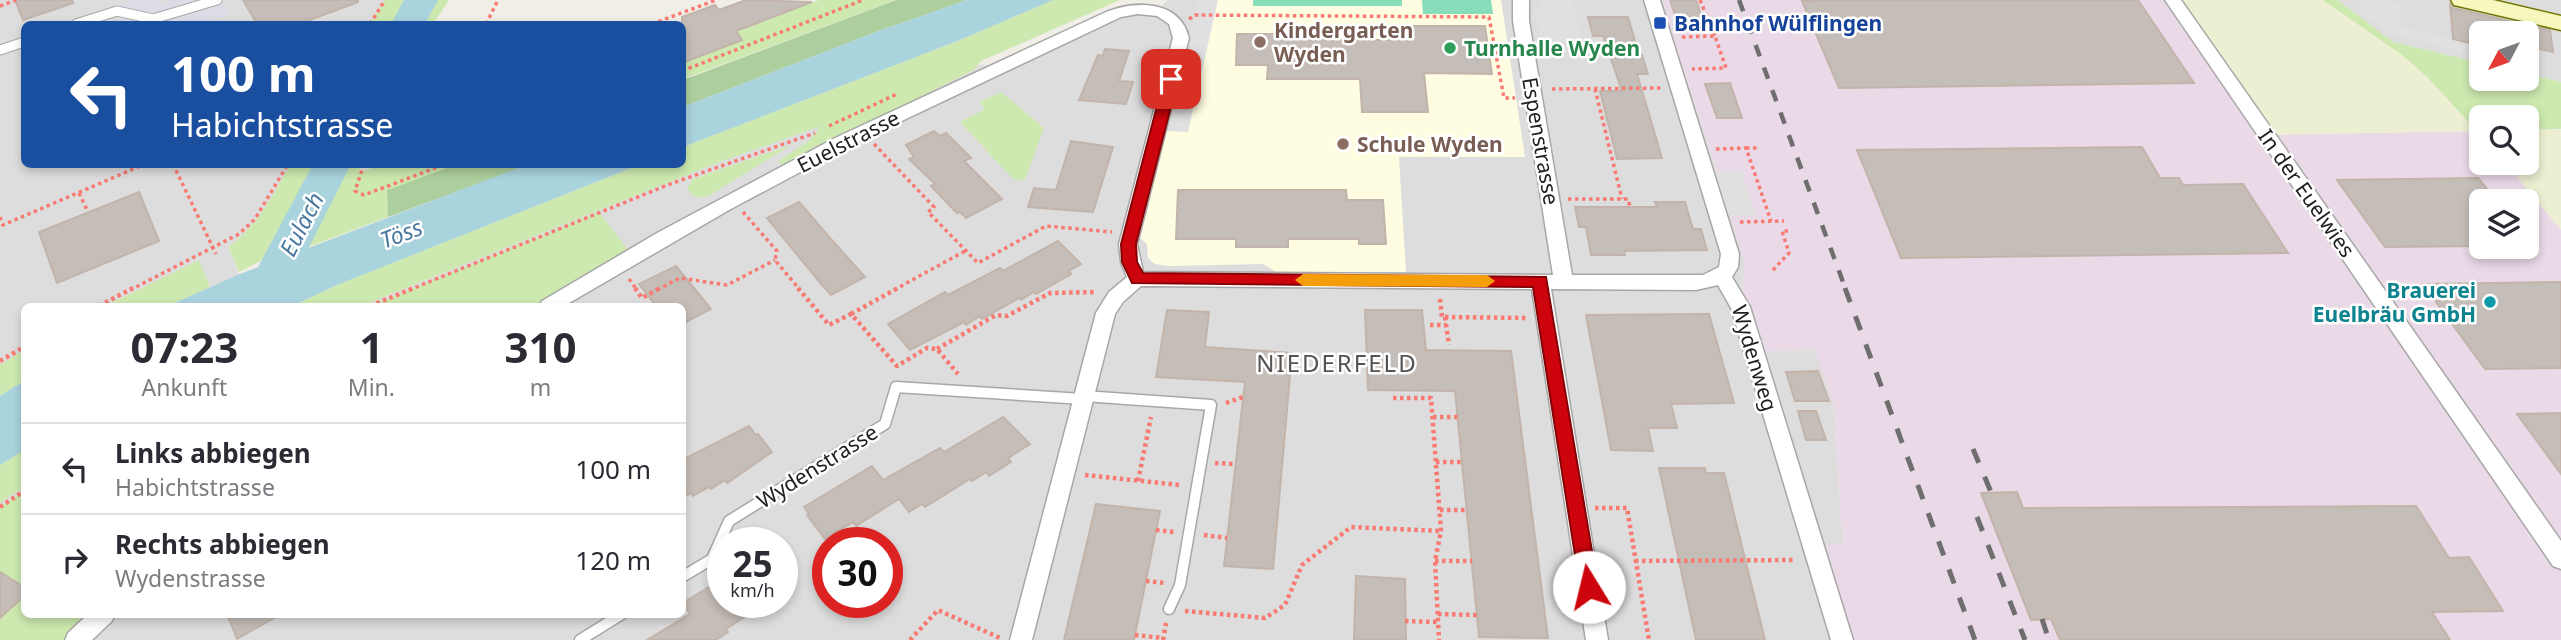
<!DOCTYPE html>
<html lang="de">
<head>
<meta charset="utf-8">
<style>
  body { margin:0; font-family:"Noto Sans",sans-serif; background:#f2f2f3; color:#2b2b33; height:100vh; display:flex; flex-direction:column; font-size:26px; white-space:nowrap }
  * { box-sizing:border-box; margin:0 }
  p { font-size:23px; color:#7c7c81 }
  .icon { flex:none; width:38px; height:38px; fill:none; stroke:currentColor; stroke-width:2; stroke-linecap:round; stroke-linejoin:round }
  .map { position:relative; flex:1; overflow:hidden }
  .sheet { position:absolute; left:21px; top:303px; width:665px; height:315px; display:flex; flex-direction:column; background:#fff; border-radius:10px; box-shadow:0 4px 10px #0003 }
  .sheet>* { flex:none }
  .hud { position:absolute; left:21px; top:21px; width:665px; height:147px; border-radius:10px; box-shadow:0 4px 10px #0003; background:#1a4fa0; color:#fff; overflow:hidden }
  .needle { width:46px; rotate:229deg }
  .tools { position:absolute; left:2469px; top:21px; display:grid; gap:14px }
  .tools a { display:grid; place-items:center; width:70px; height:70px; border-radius:10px; background:#fff; box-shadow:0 4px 10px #0003; font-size:35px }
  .speed { position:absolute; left:707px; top:527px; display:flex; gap:14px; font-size:35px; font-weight:700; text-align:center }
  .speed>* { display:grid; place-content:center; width:91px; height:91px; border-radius:50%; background:#fff; box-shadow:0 4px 10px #0003; line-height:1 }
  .speed small { font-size:18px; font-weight:400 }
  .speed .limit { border:10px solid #d22; background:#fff; color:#111 }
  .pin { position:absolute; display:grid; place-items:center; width:60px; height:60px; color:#fff; margin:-30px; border-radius:14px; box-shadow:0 4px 10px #0006 }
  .me { position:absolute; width:77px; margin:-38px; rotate:351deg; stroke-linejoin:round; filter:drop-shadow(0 0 5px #0008) }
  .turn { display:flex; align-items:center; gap:24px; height:147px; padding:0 35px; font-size:32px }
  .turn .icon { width:91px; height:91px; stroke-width:2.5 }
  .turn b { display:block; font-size:49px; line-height:60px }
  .eta { display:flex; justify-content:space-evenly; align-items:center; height:119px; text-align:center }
  .eta b { font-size:42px; font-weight:700; line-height:49px }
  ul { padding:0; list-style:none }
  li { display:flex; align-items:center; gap:21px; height:91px; padding:0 35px; border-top:2px solid #e1e1e2 }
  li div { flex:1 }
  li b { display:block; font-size:26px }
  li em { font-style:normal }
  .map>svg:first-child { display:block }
  .residential { fill:#dedddd; fill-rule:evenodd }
  .industrial { fill:#ead9e7; fill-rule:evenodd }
  .education { fill:#fefde2 }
  .farmland { fill:#edefd3 }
  .grass { fill:#cde9af }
  .forest { fill:#adcf9d }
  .pitch { fill:#87ddb9 }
  .parking { fill:#e0e0e0 }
  .plaza { fill:#dbdce6 }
  .water { fill:#a9d3dd }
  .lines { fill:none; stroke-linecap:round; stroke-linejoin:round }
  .river { fill:#a9d3dd; fill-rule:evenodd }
  .building { fill:#c5bdb7; stroke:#c2b4aa; stroke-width:2 }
  .lane-far1-casing { stroke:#a7a7a7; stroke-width:11 }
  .lane-casing { stroke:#a7a7a7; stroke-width:13 }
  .street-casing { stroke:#a7a7a7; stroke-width:3 }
  .secondary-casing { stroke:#6f7807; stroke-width:3 }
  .path-far1 { stroke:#f77b72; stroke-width:3.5; stroke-dasharray:3.5 3.5; stroke-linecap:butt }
  .path { stroke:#f77b72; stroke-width:4.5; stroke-dasharray:3.5 3.5; stroke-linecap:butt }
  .lane-far1 { stroke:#fff; stroke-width:9 }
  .lane { stroke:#fff; stroke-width:10 }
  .street { fill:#fff; fill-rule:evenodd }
  .secondary { fill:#f7f8bd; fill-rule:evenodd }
  .rail-far1 { stroke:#6e6e6e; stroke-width:4.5; stroke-dasharray:12 12; stroke-linecap:butt }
  .rail { stroke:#6e6e6e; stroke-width:5; stroke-dasharray:15 15; stroke-linecap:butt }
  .route { fill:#cd040b; stroke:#850307; stroke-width:2 }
  .slow { fill:#f59e0b }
  .transit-dot { fill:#1a4fb4; stroke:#fff; stroke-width:2.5 }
  .education-dot { fill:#8d6e63; stroke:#fff; stroke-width:2.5 }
  .leisure-dot { fill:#2e9e5b; stroke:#fff; stroke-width:2.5 }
  .culture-dot { fill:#0f9aa8; stroke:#fff; stroke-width:2.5 }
  .labels { text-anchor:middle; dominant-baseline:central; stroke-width:5; stroke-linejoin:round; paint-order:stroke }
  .transit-label { font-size:21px; font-weight:bold; fill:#164399; stroke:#fff; text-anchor:start }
  .education-label { font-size:21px; font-weight:bold; fill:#785e54; stroke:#fff; text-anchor:start }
  .leisure-label { font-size:21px; font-weight:bold; fill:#27864d; stroke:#fff; text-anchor:start }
  .street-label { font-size:21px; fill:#202020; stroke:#fff }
  .culture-label { font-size:21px; font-weight:bold; fill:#0d838f; stroke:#fff; text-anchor:end }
  .water-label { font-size:23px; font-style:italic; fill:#48779f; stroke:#fff }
  .quarter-label { font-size:24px; letter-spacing:2px; fill:#535353; stroke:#fff }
</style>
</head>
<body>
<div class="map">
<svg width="2561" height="640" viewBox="0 0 2561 640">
  <rect width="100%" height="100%" fill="#f1ede7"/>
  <g class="residential">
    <path d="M0 0H391L377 24H24V164L295 165 260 218 247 234 228 247 252 306H24V614H682V306H361L715 163 823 125 969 63 998 67 1125 10 1159 11 1167 0H1662L1745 263 1742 293 1760 351 1816 350 1833 401 1843 545H1821L1850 640H0ZM723 542H782V602H723ZM828 542H887V602H828Z"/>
    <path d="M2338 0H2561V82L2527 74V33H2482L2481 63 2393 42Z"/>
  </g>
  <path class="industrial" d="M1662 0H2173L2266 135 2477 131 2481 135 2482 163H2505L2561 230V640H1850L1820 545 1843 544 1833 401 1815 350 1760 351 1742 293 1745 263ZM2482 201H2527V247H2482Z"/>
  <path class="education" d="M1199 0H1501L1525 157H1399L1406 272H1276L1263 264 1169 266 1155 264 1148 258 1147 244 1140 238Z"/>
  <g class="farmland">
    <path d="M2173 0H2323L2402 55 2427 77 2477 131 2266 135Z"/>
    <path d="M2527 130H2561V229L2505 163H2527Z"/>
  </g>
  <g class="grass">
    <path d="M385 0H449L433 24H370Z"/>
    <path d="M819 0H895L683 79V59L686 62 742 40 737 31Z"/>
    <path d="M1053 0H1120L981 61 974 70 783 165 778 161 809 141 821 126 714 164 361 306H292L337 285 639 165 682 164 683 147 960 40Z"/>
    <path d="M2323 0H2338L2393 42 2481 63 2482 79H2527V74L2561 82V129L2527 130V117H2482L2481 131H2477L2427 77 2402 55Z"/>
    <path d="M1001 92 1044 128 1025 180 1013 179 960 122 985 109 980 102Z"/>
    <path d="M791 145 707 197H695L687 189 693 179Z"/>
    <path d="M290 165H361L359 172 382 165H455L387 190 388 217 308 247 306 238 239 272 228 247C258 226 272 196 290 165Z"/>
    <path d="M599 212 632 255 549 306H370Z"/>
    <path d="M199 260 210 287 168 306H105Z"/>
    <path d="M24 350V381L0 396V365Z"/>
    <path d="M24 450V487L0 503V465Z"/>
    <path d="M24 491V614H106L79 640H0V507Z"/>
  </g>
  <g class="forest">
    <path d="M896 0H967L876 32 683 107V80Z"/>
    <path d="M455 165H529L388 217 387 190Z"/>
  </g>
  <g class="pitch">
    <rect x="1253" y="0" width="149" height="6"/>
    <path d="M1422 0H1491L1493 14H1423Z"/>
  </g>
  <g class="parking">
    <path d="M1199 0H1218L1188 132 1166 131Z"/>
    <path d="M1541 0H1572L1582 42H1541L1533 6H1542Z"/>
    <path d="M2360 0H2386L2399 4V26L2476 45 2477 55 2388 33 2360 12Z"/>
    <path d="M1742 171 1756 216 1720 217 1706 172Z"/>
  </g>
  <path class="plaza" d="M134 0H158L161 4 173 0H220L229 15 203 24H124L115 7Z"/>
  <g class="water">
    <path d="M967 0H1053L960 40 683 147V107L876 32Z"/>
    <path d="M529 164 639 165 337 285 292 306H168L240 274Z"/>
    <path d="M24 381V450L0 465V396Z"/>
  </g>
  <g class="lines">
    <g class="river">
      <path d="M404 0H438L425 24H391Z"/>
      <path d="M313 164H351L285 295 270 299 255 295 249 284Z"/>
    </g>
  </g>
  <g class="building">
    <path d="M15 0H72L73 3 23 20Z"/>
    <path d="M243 0H358V2L299 24H257Z"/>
    <path d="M746 0 812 2 736 31 742 40 682 63V17L715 5 719 10Z"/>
    <path d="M1670 0H1696L1705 27H1679Z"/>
    <path d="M1879 0H2138L2194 83 1839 88 1802 1Z"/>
    <path d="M2450 3 2453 8 2518 23 2513 33H2482V46L2453 39Z"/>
    <path d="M1588 17H1628L1639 55H1642L1648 74H1637L1662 158 1617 159 1600 91H1622L1603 36H1593Z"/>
    <path d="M2527 25 2550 30 2553 52 2527 46Z"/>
    <path d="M1387 26H1485L1492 74 1424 73 1428 112H1362L1360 79H1267L1268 65H1236L1237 34H1316V40H1388Z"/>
    <path d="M1105 49 1129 51 1119 81 1133 82 1126 104 1079 100 1098 55 1103 56Z"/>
    <path d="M1730 83 1742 118H1717L1705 84Z"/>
    <path d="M934 131 940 136 946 133 971 158 964 161 1002 199 966 218 960 212 957 213 931 186 935 184 909 159 914 157 906 145Z"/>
    <path d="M1071 141 1113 147 1093 212 1028 207 1034 188 1056 190Z"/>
    <path d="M2142 147 2160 178H2179L2183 185 2243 184 2288 253 1901 258 1857 150Z"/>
    <path d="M2478 178 2497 201H2482V246L2385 247 2337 180Z"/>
    <path d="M1178 190H1346L1347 200H1383L1386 244H1359V239H1288V247H1236V239H1176Z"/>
    <path d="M139 192 159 241 57 283 39 232Z"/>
    <path d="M799 202 830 238 865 277 831 295 822 285 767 218Z"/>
    <path d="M1655 202H1685L1693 229H1701L1707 250 1624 251 1625 255H1591L1586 227H1579L1575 207H1657Z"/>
    <path d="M1058 241 1081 264 1069 271 1071 274 1036 294 1034 292 1021 300 1019 298 982 319 980 316 966 325 964 322 910 350 888 324 945 292 948 295 1000 268 1003 271Z"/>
    <path d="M676 266 711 309 682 324V306H656L639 284Z"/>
    <path d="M2561 282V368L2485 369 2423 284Z"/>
    <path d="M1167 310 1209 312 1205 347 1292 353 1273 569 1224 566 1245 382 1156 377Z"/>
    <path d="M1365 310H1422L1426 350 1511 351 1548 638 1479 637 1455 391 1368 390Z"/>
    <path d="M1709 314 1734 403 1671 404 1677 428H1648L1653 451 1611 450 1586 315Z"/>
    <path d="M1818 371 1829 401H1795L1786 372Z"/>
    <path d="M1798 411H1816L1826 440H1806Z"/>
    <path d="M2561 413V474L2517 414Z"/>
    <path d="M1003 417 1030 444 1008 458 1011 462 989 476 986 472 972 481 970 479 925 507 922 504 909 512 899 499 856 526 853 522 825 539 807 515 809 514 804 507 872 466 883 480 940 448 944 452Z"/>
    <path d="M749 426 756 435 758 434 772 452 727 483 725 480 711 489 709 487 693 496 691 493 682 498V460Z"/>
    <path d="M1659 468H1705L1706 473H1724L1765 640H1696Z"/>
    <path d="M2017 492 2023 508 2416 506 2449 558 2469 557 2503 611 2432 612 2450 640H2060L2051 619 2031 620 1981 493Z"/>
    <path d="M1096 504 1160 511 1134 640H1064Z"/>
    <path d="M0 572 24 587V596L0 618Z"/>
    <path d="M1356 576 1405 579 1406 640H1354Z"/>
    <path d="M723 578V602H768L726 629 728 632 716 640H647L690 614 683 603Z"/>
    <path d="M227 614H281L237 639Z"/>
  </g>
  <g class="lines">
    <defs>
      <g id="lane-far1">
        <path d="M76 24 117 11 153 19 217 0"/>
        <path d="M0 50 24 42"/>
      </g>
      <g id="lane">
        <path d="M1084 396 1211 405 1180 585 1169 609"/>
        <path d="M682 577 712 559 729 521 885 424 896 387 1083 399"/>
        <path d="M580 640 622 614"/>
      </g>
      <g id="street">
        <path d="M1513 0H1529V21L1572 275H1703L1719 267 1721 254 1644 0H1660L1739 254 1738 267 1732 277 1750 307 1853 640H1831L1731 308 1718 285 1696 290 1551 289 1608 640H1586L1532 289 1141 286 1123 302 1115 314 1032 640H1010L1096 313 1109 292 1127 277 1121 262 1119 244 1173 38 1169 24 1157 16 1138 14 1121 17 847 147 729 210 564 306H539L542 301 657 233 835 138 1106 12C1136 0 1180 0 1189 38L1137 244 1143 272 1553 275 1513 21Z"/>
        <path d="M2165 0H2181L2561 541V569L2553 566Z"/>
        <path d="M88 614H115L112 621 92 640H65L68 633Z"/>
      </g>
      <path id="secondary" d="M2451 0H2493L2561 16V30L2454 5Z"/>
    </defs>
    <use href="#lane-far1" class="lane-far1-casing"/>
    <use href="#lane" class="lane-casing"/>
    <use href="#street" class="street-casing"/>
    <use href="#secondary" class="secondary-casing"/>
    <g class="path-far1">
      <path d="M1700 0 1715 36"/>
      <path d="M0 6 16 0"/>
      <path d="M1189 19 1195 15 1489 17 1504 98H1515"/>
      <path d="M370 24 385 0"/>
      <path d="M486 24 498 0"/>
      <path d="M652 24 716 0"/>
      <path d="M1682 37 1715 36 1726 68 1692 69"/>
      <path d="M682 71 863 0"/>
      <path d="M1552 89 1662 88"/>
      <path d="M1595 89 1622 199"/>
      <path d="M829 126 897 94"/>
      <path d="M874 144 934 207 928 212 978 263 1046 226 1112 232"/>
      <path d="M1746 148H1759"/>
      <path d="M1716 149 1746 148 1771 221"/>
      <path d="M173 164 216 254"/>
      <path d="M364 164 355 191 364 195 446 164"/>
      <path d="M79 193 88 212"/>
      <path d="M1568 199H1628L1630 207"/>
      <path d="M743 212 777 251 775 260 800 290"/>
      <path d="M0 217 3 225 145 164"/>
      <path d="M1740 222 1784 221"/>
      <path d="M1773 270 1789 253 1782 231H1788"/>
      <path d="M629 279 637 290"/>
      <path d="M130 290 239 234 255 219 288 164"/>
      <path d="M409 290 670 184 815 133"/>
      <path d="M657 290 680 278 727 285 775 260"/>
      <path d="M894 290 965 251"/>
    </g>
    <g class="path">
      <path d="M635 288 642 298 660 288"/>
      <path d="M798 288 829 325 851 314 897 366 927 348 937 349 958 374"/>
      <path d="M1440 299 1442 317 1526 318"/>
      <path d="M99 306 133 288"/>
      <path d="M370 306 414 288"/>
      <path d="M851 314 898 288"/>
      <path d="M1445 317 1449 345"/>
      <path d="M1430 325H1446"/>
      <path d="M937 349 996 315 1007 316 1050 293 1096 292"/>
      <path d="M0 361 24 347"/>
      <path d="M1393 398H1431L1441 531 1435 561 1439 640"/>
      <path d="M1226 403 1243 397"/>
      <path d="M1433 417H1458"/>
      <path d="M1436 462H1462"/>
      <path d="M1215 463 1235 464"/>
      <path d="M1085 475 1180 485"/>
      <path d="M1138 481 1151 417"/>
      <path d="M0 507 24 491"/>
      <path d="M1595 508H1627L1649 640"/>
      <path d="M1440 510H1467"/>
      <path d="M1156 530 1174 532"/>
      <path d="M1204 535 1227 538"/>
      <path d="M1435 561H1472"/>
      <path d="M1635 561 1795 560"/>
      <path d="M1146 581 1166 583"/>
      <path d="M1185 611 1265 618 1285 605 1302 565 1351 527 1441 531"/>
      <path d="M1438 614 1477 615"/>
      <path d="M1405 621 1438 622"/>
      <path d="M1135 635 1163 638"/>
      <path d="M910 640 938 610 1000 638"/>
      <path d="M1163 640 1166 623"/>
    </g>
    <use href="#lane-far1" class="lane-far1"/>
    <use href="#lane" class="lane"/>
    <use href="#street" class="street"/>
    <use href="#secondary" class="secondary"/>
    <path class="rail-far1" d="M1739 0 1846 290"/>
    <g class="rail">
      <path d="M1845 288 1975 640"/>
      <path d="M1973 449 1991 492"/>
      <path d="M1977 517 2025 640"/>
      <path d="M2042 619 2049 640"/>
    </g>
  </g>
  <path class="route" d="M1171 74 1178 79 1136 244 1137 262 1143 273 1546 277 1598 587 1596 593 1589 596 1583 593 1580 587 1533 287 1132 283 1122 262 1121 244 1164 79Z"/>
  <path class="slow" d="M1303 274 1487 275 1495 281 1487 287 1303 286 1295 280Z"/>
  <rect class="transit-dot" x="1653" y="16" width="14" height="14" rx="3.5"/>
  <g class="education-dot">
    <circle cx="1260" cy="42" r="7"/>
    <circle cx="1343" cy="144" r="7"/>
  </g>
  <circle class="leisure-dot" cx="1450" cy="48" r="7"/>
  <circle class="culture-dot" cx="2490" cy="302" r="7"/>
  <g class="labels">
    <g class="transit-label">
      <text x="1674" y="23">Bahnhof Wülflingen</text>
    </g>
    <g class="education-label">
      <text x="1274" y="30">Kindergarten<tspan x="1274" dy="24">Wyden</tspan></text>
      <text x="1357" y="144">Schule Wyden</text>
    </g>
    <g class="leisure-label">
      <text x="1464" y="48">Turnhalle Wyden</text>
    </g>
    <g class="street-label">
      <text transform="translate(848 141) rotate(-27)">Euelstrasse</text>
      <text transform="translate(1541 141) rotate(80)">Espenstrasse</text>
      <text transform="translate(2307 193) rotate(55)">In der Euelwies</text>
      <text transform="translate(1755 358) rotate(73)">Wydenweg</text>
      <text transform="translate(817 466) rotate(-32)">Wydenstrasse</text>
    </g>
    <g class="culture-label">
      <text x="2476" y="290">Brauerei<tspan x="2476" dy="24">Euelbräu GmbH</tspan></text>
    </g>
    <g class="water-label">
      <text transform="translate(301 224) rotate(-63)">Eulach</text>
      <text transform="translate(401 233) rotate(-21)">Töss</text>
    </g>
    <g class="quarter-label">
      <text x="1337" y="362">NIEDERFELD</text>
    </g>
  </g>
</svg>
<div class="tools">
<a><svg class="needle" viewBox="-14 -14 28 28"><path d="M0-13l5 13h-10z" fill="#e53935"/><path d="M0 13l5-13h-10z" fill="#7c7c81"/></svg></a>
<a><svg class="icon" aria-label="search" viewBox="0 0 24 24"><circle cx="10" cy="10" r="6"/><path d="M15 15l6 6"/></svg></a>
<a><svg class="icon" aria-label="layers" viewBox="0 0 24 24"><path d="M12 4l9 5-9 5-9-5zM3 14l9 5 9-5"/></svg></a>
</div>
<div class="speed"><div>25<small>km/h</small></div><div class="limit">30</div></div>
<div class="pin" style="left:1171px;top:79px;background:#d93025"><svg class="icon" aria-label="arrive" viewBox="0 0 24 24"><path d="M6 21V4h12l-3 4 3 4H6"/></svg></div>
<svg class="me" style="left:1589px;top:587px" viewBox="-20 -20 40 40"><circle r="19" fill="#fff"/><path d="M0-13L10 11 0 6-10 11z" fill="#cd040b"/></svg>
<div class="hud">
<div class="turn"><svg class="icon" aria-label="left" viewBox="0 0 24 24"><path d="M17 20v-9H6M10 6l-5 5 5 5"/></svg><div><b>100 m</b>Habichtstrasse</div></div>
</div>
<section class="sheet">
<div class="eta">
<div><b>07:23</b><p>Ankunft</p></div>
<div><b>1</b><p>Min.</p></div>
<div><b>310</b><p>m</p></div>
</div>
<ul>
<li><svg class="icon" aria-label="left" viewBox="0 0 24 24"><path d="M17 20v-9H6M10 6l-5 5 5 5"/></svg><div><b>Links abbiegen</b><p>Habichtstrasse</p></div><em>100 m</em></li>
<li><svg class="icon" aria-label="right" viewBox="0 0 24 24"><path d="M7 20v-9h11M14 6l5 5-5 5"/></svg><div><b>Rechts abbiegen</b><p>Wydenstrasse</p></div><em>120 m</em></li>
</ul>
</section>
</div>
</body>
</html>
